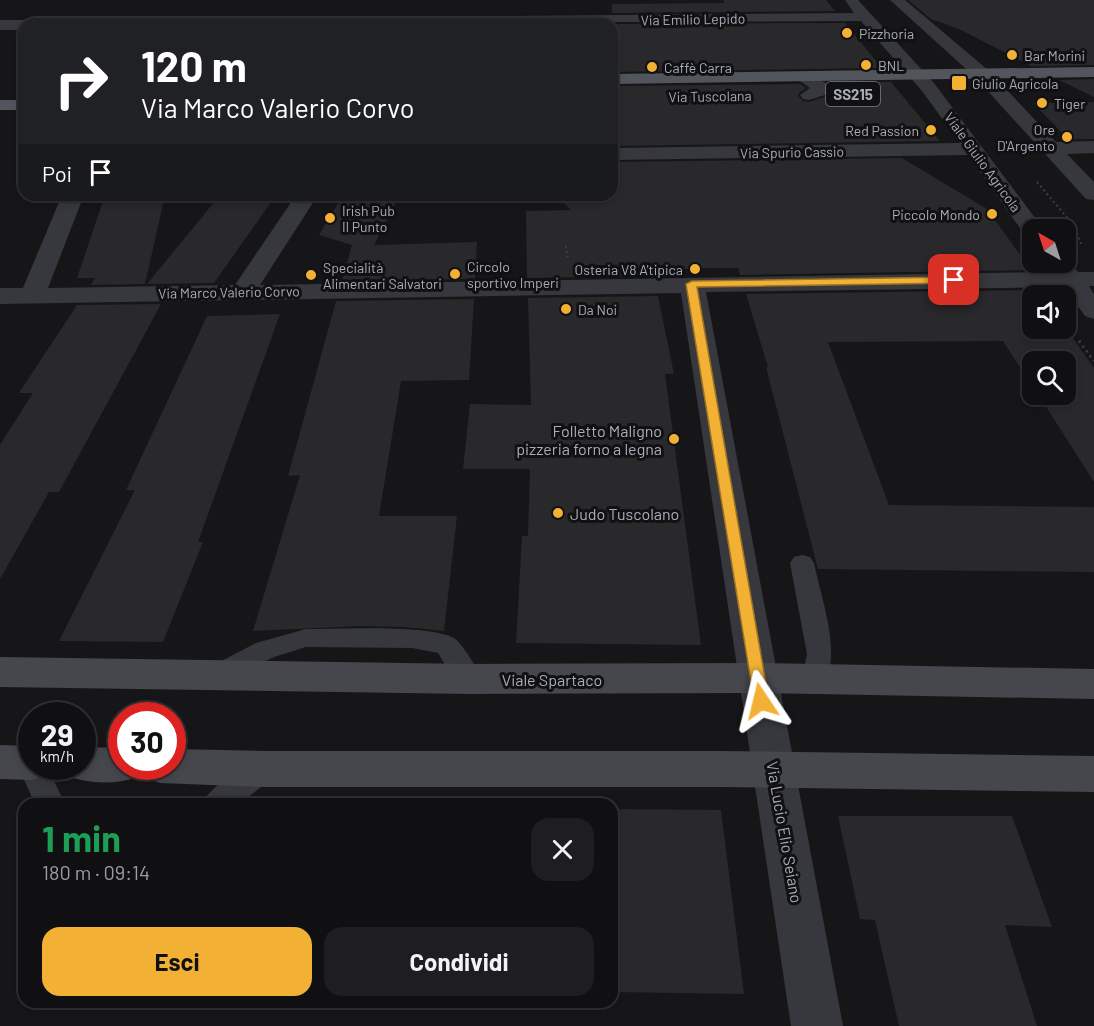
<!DOCTYPE html>
<html lang="it">
<head>
<meta charset="utf-8">
<style>
  body { margin:0; font-family:Barlow,sans-serif; background:#1e1e20; color:#f1f3f6; height:100vh; display:flex; flex-direction:column; font-size:22px; white-space:nowrap }
  * { box-sizing:border-box; margin:0 }
  p { font-size:20px; color:#9c9d9f }
  .icon { flex:none; width:33px; height:33px; fill:none; stroke:currentColor; stroke-width:2; stroke-linecap:round; stroke-linejoin:round }
  .map { position:relative; flex:1; overflow:hidden }
  .drawer { position:absolute; left:18px; top:798px; width:600px; height:210px; display:flex; flex-direction:column; background:#101012; border-radius:18px; box-shadow:0 3px 9px #0003,0 0 0 2px #303032 }
  .drawer>* { flex:none }
  .top-card { position:absolute; left:18px; top:18px; width:600px; height:183px; border-radius:18px; box-shadow:0 3px 9px #0003,0 0 0 2px #303032; background:#202124; color:#fff; overflow:hidden }
  .needle { width:39px; rotate:321deg }
  .buttons { position:absolute; left:1022px; top:219px; display:grid; gap:12px }
  .buttons a { display:grid; place-items:center; width:54px; height:54px; border-radius:12px; background:#101012; box-shadow:0 3px 9px #0003,0 0 0 2px #303032; font-size:30px }
  .speed { position:absolute; left:18px; top:702px; display:flex; gap:12px; font-size:30px; font-weight:700; text-align:center }
  .speed>* { display:grid; place-content:center; width:78px; height:78px; border-radius:50%; background:#101012; box-shadow:0 3px 9px #0003,0 0 0 2px #303032; line-height:1 }
  .speed small { font-size:15px; font-weight:400 }
  .speed .limit { border:9px solid #d22; background:#fff; color:#111 }
  .pin { position:absolute; display:grid; place-items:center; width:51px; height:51px; color:#fff; margin:-26px; border-radius:12px; box-shadow:0 3px 9px #0006 }
  .me { position:absolute; width:66px; margin:-33px; rotate:350deg; stroke-linejoin:round; filter:drop-shadow(0 0 4px #0008) }
  .turn { display:flex; align-items:center; gap:21px; height:126px; padding:0 24px; font-size:27px }
  .turn .icon { width:78px; height:78px; stroke-width:2.5 }
  .turn b { display:block; font-size:42px; line-height:51px }
  .then { display:flex; align-items:center; height:57px; padding:0 24px; background:#0003; gap:12px; font-size:22px }
  .round { display:grid; place-items:center; flex:none; width:63px; height:63px; border-radius:18px; background:#1e1e20 }
  .overview { display:flex; align-items:center; justify-content:space-between; height:102px; padding:0 24px }
  h1 { font-size:36px; font-weight:700; line-height:45px; color:#1e9e55 }
  .cta { display:flex; gap:12px; margin-top:auto; padding:12px 24px }
  .cta a { flex:1; height:69px; border-radius:18px; background:#f2b134; color:#111; font-size:24px; font-weight:700; line-height:69px; text-align:center }
  .cta a+a { background:#1e1e20; color:#f1f3f6 }
  .map>svg:first-child { display:block }
  .building { fill:#29292c }
  .lines { fill:none; stroke-linecap:round; stroke-linejoin:round }
  .path-far1 { stroke:#3d3f44; stroke-width:2; stroke-dasharray:2 3; stroke-linecap:butt }
  .path { stroke:#3d3f44; stroke-width:3; stroke-dasharray:2 4; stroke-linecap:butt }
  .lane { fill:#37383d; fill-rule:evenodd }
  .street { fill:#37383d; fill-rule:evenodd }
  .secondary { fill:#45474d; fill-rule:evenodd }
  .primary { fill:#53555c; fill-rule:evenodd }
  .route { fill:#f2b134; stroke:#9d7322; stroke-width:1.5 }
  .poi-dot { fill:#f2b134; stroke:#111113; stroke-width:2 }
  .labels { text-anchor:middle; dominant-baseline:central; stroke-width:6; stroke-linejoin:round; paint-order:stroke }
  .far-street-label { font-size:14px; fill:#a8adb8; stroke:#111113 }
  .far-poi-label { font-size:14px; fill:#a8adb8; stroke:#111113; text-anchor:start }
  .shield { fill:#111113; stroke:#7b7e86; stroke-width:1.5 }
  .shield-label { font-size:15px; font-weight:bold; fill:#a8adb8 }
  .poi-label { font-size:16px; fill:#a8adb8; stroke:#111113; text-anchor:end }
  .street-label { font-size:16px; fill:#a8adb8; stroke:#111113 }
</style>
</head>
<body>
<div class="map">
<svg width="1094" height="1026" viewBox="0 0 1094 1026">
  <rect width="100%" height="100%" fill="#161618"/>
  <g class="building">
    <path d="M723 0H826L835 11 612 13V4L725 3Z"/>
    <path d="M908 0H1094V65L1031 66 961 30 931 19Z"/>
    <path d="M845 23 880 66H877L879 68 612 72V24Z"/>
    <path d="M1094 79V97L1059 80Z"/>
    <path d="M891 82 940 141 612 146V86L800 84 806 88 799 93 798 96 803 101 809 102 827 96 831 88 829 83Z"/>
    <path d="M1094 102V139H1068L1033 103Z"/>
    <path d="M902 158 987 209 1027 264H1022L1027 270 740 275 738 268H709L652 270 653 276 527 278 526 211 571 210 556 195H612V162Z"/>
    <path d="M105 195H165L145 284 91 285 95 278H77Z"/>
    <path d="M220 195H276L214 283 147 284Z"/>
    <path d="M343 195H400L374 245 477 242 475 279 342 281 352 245 319 235Z"/>
    <path d="M1040 290 1044 296H1032V328H1065V327L1094 368V482L1038 394H1065V362H1032V386L1003 341 828 342 889 505 1094 507V572L818 569 766 367H768L746 294Z"/>
    <path d="M658 296 674 374H665L701 645 516 643 522 536H528L530 469H463L470 404 531 405 528 298Z"/>
    <path d="M474 299 469 380 401 381 379 516H457L444 631 405 627 360 626 253 631 300 475 288 476 336 301Z"/>
    <path d="M161 304 59 492H49L0 579V445L33 393H19L77 305Z"/>
    <path d="M280 314 198 542H203L163 642 59 641 135 490H126L207 316Z"/>
    <path d="M612 809 721 810 744 994 612 992Z"/>
    <path d="M838 816H1012L1052 927 1005 925 1037 1026H899L875 920 860 919Z"/>
  </g>
  <g class="lines">
    <g class="path-far1">
      <path d="M1037 182 1075 227 1081 244"/>
      <path d="M566 246 568 261"/>
    </g>
    <path class="path" d="M1079 341 1094 361"/>
    <g class="lane">
      <path d="M802 555 810 557 814 563C821 598 842 653 824 686L815 689 806 686 802 679 807 654 790 563 794 557Z"/>
      <path d="M306 629C337 629 430 624 454 638 462 643 478 670 483 679L479 686C457 693 449 670 438 653L412 648 306 647 274 657 219 684 210 681 206 674 210 667 256 643Z"/>
      <path d="M32 754V766H47L65 804H35L18 766 22 758Z"/>
      <path d="M264 757 274 761 278 769 274 777 239 804H201C209 788 246 763 264 757Z"/>
    </g>
    <g class="street">
      <path d="M845 0H858L934 83 1044 230H1032V237L1025 235 968 155 612 160V148L960 143 922 91 861 21 152 24 160 19 854 13Z"/>
      <path d="M890 0H905L988 70 1056 142 1094 141V153L1067 154 1094 182V200L1086 199 976 78Z"/>
      <path d="M0 20H24L31 24H24V30H0Z"/>
      <path d="M802 72 826 83 829 87 825 95 809 100 803 99 800 95 810 88 794 77 796 73Z"/>
      <path d="M62 195H84L48 288 235 285 296 195H318L260 285 1053 272 1049 266 1051 262H1065V260L1069 261 1078 272H1094V286H1089L1094 294V319L1085 316 1064 287 706 292 843 1026H791L681 293 0 304V288H23Z"/>
    </g>
    <g class="secondary">
      <path d="M0 657 470 664 757 663 1094 669V699L757 693 470 694 0 687Z"/>
      <path d="M0 745 32 746V766H51L47 775 32 780 0 779Z"/>
      <path d="M82 747 122 748V766H172V749L264 751H720L1094 756V792L720 787H264L160 783 145 778 141 770 137 777C115 785 89 784 67 776L62 766H82Z"/>
    </g>
    <g class="primary">
      <path d="M1094 67V77L612 84V74Z"/>
      <rect x="0" y="100" width="24" height="10"/>
    </g>
  </g>
  <path class="route" d="M954 277 960 280 958 283 697 287 769 701 767 706 761 708 755 706 686 284 692 281Z"/>
  <g class="poi-dot">
    <circle cx="847" cy="33" r="6"/>
    <circle cx="1012" cy="55" r="6"/>
    <circle cx="866" cy="65" r="6"/>
    <circle cx="652" cy="67" r="6"/>
    <rect x="951" y="75" width="16" height="16" rx="3"/>
    <circle cx="1042" cy="103" r="6"/>
    <circle cx="931" cy="130" r="6"/>
    <circle cx="1067" cy="137" r="6"/>
    <circle cx="992" cy="214" r="6"/>
    <circle cx="330" cy="218" r="6"/>
    <circle cx="695" cy="269" r="6"/>
    <circle cx="455" cy="274" r="6"/>
    <circle cx="311" cy="275" r="6"/>
    <circle cx="566" cy="309" r="6"/>
    <circle cx="674" cy="439" r="6"/>
    <circle cx="558" cy="513" r="6"/>
  </g>
  <g class="labels">
    <g class="far-street-label">
      <text transform="translate(693 19) rotate(-1)">Via Emilio Lepido</text>
      <text transform="translate(710 96) rotate(-1)">Via Tuscolana</text>
      <text transform="translate(792 152) rotate(-1)">Via Spurio Cassio</text>
      <text transform="translate(983 162) rotate(54)">Viale Giulio Agricola</text>
      <text transform="translate(229 292) rotate(-1)">Via Marco Valerio Corvo</text>
    </g>
    <g class="far-poi-label">
      <text x="859" y="33">Pizzhoria</text>
      <text x="1024" y="55">Bar Morini</text>
      <text x="878" y="65">BNL</text>
      <text x="664" y="67">Caffè Carra</text>
      <text x="972" y="83">Giulio Agricola</text>
      <text x="1054" y="103">Tiger</text>
      <text x="1055" y="129" text-anchor="end">Ore<tspan x="1055" dy="16">D'Argento</tspan></text>
      <text x="919" y="130" text-anchor="end">Red Passion</text>
      <text x="342" y="210">Irish Pub<tspan x="342" dy="16">Il Punto</tspan></text>
      <text x="980" y="214" text-anchor="end">Piccolo Mondo</text>
      <text x="467" y="266">Circolo<tspan x="467" dy="16">sportivo Imperi</tspan></text>
      <text x="323" y="267">Specialità<tspan x="323" dy="16">Alimentari Salvatori</tspan></text>
      <text x="683" y="269" text-anchor="end">Osteria V8 A'tipica</text>
      <text x="578" y="309">Da Noi</text>
    </g>
    <rect class="shield" x="826" y="82" width="54" height="24" rx="4.5"/>
    <g class="shield-label">
      <text x="853" y="94">SS215</text>
    </g>
    <g class="poi-label">
      <text x="662" y="430">Folletto Maligno<tspan x="662" dy="18">pizzeria forno a legna</tspan></text>
      <text x="570" y="513" text-anchor="start">Judo Tuscolano</text>
    </g>
    <g class="street-label">
      <text x="552" y="679">Viale Spartaco</text>
      <text transform="translate(785 832) rotate(80)">Via Lucio Elio Seiano</text>
    </g>
  </g>
</svg>
<div class="buttons">
<a><svg class="needle" viewBox="-14 -14 28 28"><path d="M0-13l5 13h-10z" fill="#e53935"/><path d="M0 13l5-13h-10z" fill="#9c9d9f"/></svg></a>
<a><svg class="icon" aria-label="sound" viewBox="0 0 24 24"><path d="M4 9h4l5-4v14l-5-4H4zM17 9q2 3 0 6"/></svg></a>
<a><svg class="icon" aria-label="search" viewBox="0 0 24 24"><circle cx="10" cy="10" r="6"/><path d="M15 15l6 6"/></svg></a>
</div>
<div class="speed"><div>29<small>km/h</small></div><div class="limit">30</div></div>
<div class="pin" style="left:954px;top:280px;background:#d93025"><svg class="icon" aria-label="arrive" viewBox="0 0 24 24"><path d="M6 21V4h12l-3 4 3 4H6"/></svg></div>
<svg class="me" style="left:761px;top:701px" viewBox="-20 -20 40 40"><path d="M0-17L14 15 0 8-14 15z" fill="#f2b134" stroke="#fff" stroke-width="4"/></svg>
<div class="top-card">
<div class="turn"><svg class="icon" aria-label="right" viewBox="0 0 24 24"><path d="M7 20v-9h11M14 6l5 5-5 5"/></svg><div><b>120 m</b>Via Marco Valerio Corvo</div></div>
<div class="then">Poi<svg class="icon" aria-label="arrive" viewBox="0 0 24 24"><path d="M6 21V4h12l-3 4 3 4H6"/></svg></div>
</div>
<section class="drawer">
<div class="overview"><div><h1>1 min</h1><p>180 m · 09:14</p></div><a class="round"><svg class="icon" aria-label="close" viewBox="0 0 24 24"><path d="M6 6l12 12M18 6L6 18"/></svg></a></div>
<div class="cta"><a>Esci</a><a>Condividi</a></div>
</section>
</div>
</body>
</html>
